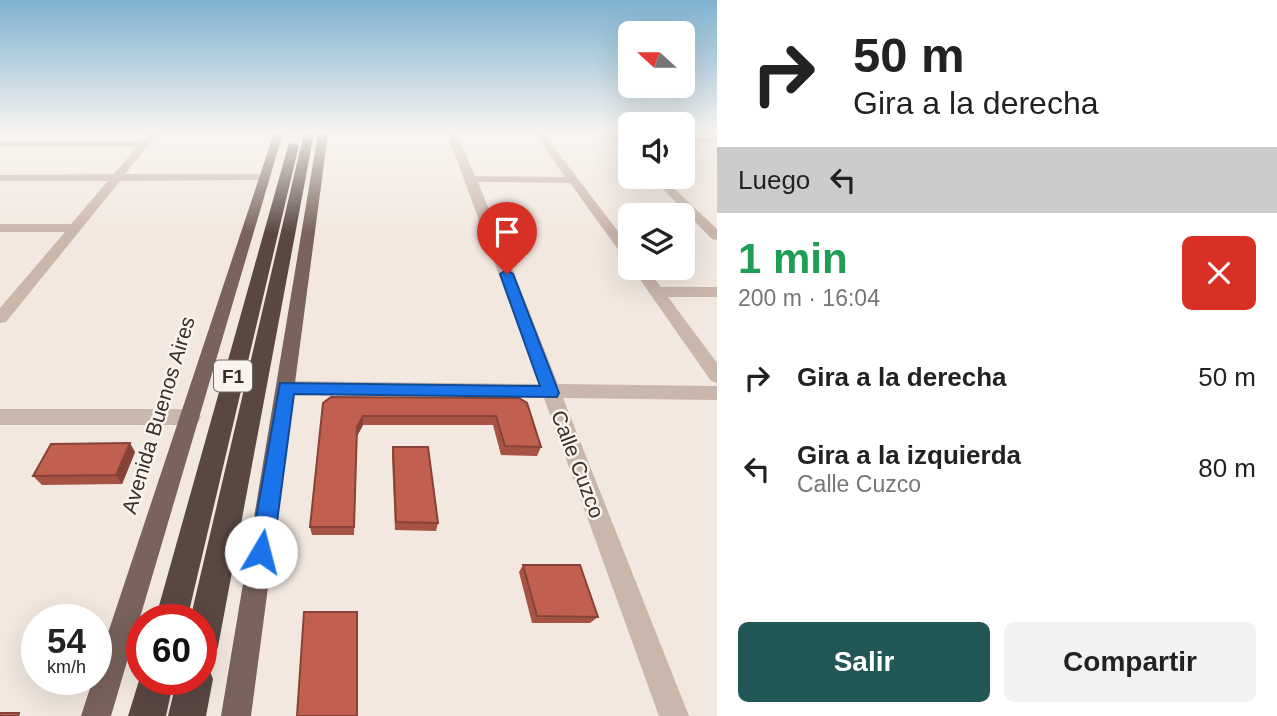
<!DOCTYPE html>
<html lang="es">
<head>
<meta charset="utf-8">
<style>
  body { margin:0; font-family:Arial,sans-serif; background:#f2f2f2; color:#222; height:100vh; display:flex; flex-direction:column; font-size:26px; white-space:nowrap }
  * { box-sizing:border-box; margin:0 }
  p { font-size:23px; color:#767676 }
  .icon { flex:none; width:38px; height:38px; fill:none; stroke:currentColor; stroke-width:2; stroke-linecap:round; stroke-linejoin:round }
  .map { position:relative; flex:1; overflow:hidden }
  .panel { display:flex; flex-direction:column; background:#fff; width:560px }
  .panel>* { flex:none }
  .top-card { background:#fff; color:#222; overflow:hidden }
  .needle { width:46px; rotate:291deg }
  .fabs { position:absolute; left:618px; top:21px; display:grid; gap:14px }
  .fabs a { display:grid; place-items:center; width:77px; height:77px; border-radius:10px; background:#fff; box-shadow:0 7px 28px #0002; font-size:35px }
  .speed { position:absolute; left:21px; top:604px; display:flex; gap:14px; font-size:35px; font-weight:700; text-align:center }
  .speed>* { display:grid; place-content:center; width:91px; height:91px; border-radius:50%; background:#fff; box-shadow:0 7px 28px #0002; line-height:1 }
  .speed small { font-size:18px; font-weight:400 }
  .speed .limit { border:10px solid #d22; background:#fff; color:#111 }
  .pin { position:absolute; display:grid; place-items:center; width:60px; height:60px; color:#fff; margin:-72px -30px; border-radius:50% 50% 50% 0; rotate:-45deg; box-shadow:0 0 7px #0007 }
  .pin .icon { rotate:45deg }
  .me { position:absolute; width:77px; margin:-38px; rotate:8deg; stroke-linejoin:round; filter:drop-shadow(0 0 5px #0008) }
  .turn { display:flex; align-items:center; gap:24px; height:147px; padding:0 21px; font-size:32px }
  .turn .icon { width:91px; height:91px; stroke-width:2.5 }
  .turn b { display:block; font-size:49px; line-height:60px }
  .then { display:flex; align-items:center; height:66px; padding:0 21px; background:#0003; gap:14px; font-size:26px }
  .round { display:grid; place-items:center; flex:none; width:74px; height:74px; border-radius:10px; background:#f2f2f2 }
  .headline { display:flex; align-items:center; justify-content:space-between; height:119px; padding:0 21px }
  h1 { font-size:42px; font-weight:700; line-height:52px; color:#1e9e55 }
  .button { display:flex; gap:14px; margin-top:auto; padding:14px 21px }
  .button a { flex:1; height:80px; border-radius:10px; background:#215857; color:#fff; font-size:28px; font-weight:700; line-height:80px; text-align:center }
  .button a+a { background:#f2f2f2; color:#222 }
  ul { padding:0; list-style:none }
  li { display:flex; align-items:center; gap:21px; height:91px; padding:0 21px }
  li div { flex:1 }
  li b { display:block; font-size:26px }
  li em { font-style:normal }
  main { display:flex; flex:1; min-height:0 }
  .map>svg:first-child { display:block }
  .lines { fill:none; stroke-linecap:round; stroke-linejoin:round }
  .minor { fill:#cab7ac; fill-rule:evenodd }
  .major { fill:#79635c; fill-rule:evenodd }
  .highway { fill:#594742; fill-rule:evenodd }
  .wall { fill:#a65344 }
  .shaded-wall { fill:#874337 }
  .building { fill:#c1604f; stroke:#874337; stroke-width:2 }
  .route { fill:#1a73e8; stroke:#114b97; stroke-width:2 }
  .labels { text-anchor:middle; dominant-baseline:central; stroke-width:5; stroke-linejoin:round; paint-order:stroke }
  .shield { fill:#faf2ec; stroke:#726964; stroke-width:2 }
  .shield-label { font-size:19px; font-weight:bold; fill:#382e2a }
  .street-label { font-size:21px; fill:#382e2a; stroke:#faf2ec }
</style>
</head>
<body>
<main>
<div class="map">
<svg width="717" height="716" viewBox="0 0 717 716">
  <rect width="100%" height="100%" fill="#f2e8e0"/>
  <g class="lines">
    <g class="minor">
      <path d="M149 133H158L125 174H263L268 177 263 180 120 181 6 322 0 323V308L65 232H0V224H71L108 181H0V175L114 174 137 147H0V141H142Z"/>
      <path d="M447 133H456L475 176 565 177 534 133H543L630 247V260L625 259 570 183 478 182 558 384 717 386V400L563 398 689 716H659L544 398 286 395 279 393 277 388 279 383 286 381 539 384Z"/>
      <path d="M607 133H616L630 146V154Z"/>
      <rect x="682" y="137" width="35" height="6"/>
      <path d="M651 177H662L717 229V240L712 239Z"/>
      <path d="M632 268H646L661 287H717V297H668L717 363V383L711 381Z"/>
      <path d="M0 409H191L198 411 201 417 198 423 191 425H0Z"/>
    </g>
    <g class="major">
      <path d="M274 133H283L111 716H81L93 679H96V669Z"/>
      <path d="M318 133H328L251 716H221Z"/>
    </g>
    <g class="highway">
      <path d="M304 133H314L218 647 213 659 201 664V620H190Z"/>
      <path d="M289 143 299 145 187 620H155Z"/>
      <path d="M201 664 208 666 213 679 206 716H168L177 679H201Z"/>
      <path d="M142 671V679H174L166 716H128Z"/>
    </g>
  </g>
  <g class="wall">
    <path d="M519 398 541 447 537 456 501 455 493 425H363L357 436 354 535H312L310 527 323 403Z"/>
    <path d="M393 447 438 523 436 531 395 530 392 456Z"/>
    <path d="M135 452 122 484 42 485 33 476Z"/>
    <path d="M523 565 598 617 590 623H532L519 572Z"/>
  </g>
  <g class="shaded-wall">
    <path d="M363 416V425L357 436 354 535 357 427Z"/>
    <path d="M130 443 135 452 122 484 116 475Z"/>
  </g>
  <g class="building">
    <path d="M331 397 519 398 527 403 541 447 505 446 496 416H363L357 427 354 527H310L323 403Z"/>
    <path d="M130 443 116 475 33 476 51 444Z"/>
    <path d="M393 447H428L438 523 396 522Z"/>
    <path d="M523 565H580L598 617 537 616Z"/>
    <path d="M304 612H357V716H297Z"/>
    <path d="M0 713H19L18 716H0Z"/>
  </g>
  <linearGradient id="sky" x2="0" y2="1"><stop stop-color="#7eb2d0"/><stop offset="0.57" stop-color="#f9f5f1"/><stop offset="1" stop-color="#f9f5f1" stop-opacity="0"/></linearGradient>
  <rect width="717" height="233" fill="url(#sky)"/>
  <path class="route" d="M507 270 513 274 559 393 557 397 294 394 273 552 269 560 261 563 253 560 250 552 280 383 540 386 500 274Z"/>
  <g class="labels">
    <rect class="shield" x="214" y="360.5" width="38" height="31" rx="5"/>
    <g class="shield-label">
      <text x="233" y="376">F1</text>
    </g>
    <g class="street-label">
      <text transform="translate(158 415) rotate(-73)">Avenida Buenos Aires</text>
      <text transform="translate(578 464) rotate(69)">Calle Cuzco</text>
    </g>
  </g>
</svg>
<div class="fabs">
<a><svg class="needle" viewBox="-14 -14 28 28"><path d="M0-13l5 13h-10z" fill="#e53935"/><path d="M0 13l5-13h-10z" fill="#767676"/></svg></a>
<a><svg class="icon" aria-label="sound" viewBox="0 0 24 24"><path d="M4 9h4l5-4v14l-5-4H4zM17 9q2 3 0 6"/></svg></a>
<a><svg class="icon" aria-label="layers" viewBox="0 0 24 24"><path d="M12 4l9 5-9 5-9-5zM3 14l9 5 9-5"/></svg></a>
</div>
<div class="speed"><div>54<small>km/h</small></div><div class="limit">60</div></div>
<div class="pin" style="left:507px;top:274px;background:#d93025"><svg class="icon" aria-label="arrive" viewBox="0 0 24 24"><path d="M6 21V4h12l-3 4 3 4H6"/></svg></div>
<svg class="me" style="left:261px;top:552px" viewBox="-20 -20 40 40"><circle r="19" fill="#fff"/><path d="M0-13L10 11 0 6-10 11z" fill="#1a73e8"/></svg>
</div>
<section class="panel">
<div class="top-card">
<div class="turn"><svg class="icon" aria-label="right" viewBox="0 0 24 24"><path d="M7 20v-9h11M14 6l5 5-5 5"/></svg><div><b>50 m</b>Gira a la derecha</div></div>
<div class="then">Luego<svg class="icon" aria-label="left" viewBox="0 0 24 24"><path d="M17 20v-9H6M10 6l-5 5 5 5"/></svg></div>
</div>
<div class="headline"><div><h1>1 min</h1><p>200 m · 16:04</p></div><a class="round" style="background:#d93025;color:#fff"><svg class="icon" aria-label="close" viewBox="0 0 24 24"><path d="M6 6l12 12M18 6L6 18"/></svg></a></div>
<ul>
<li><svg class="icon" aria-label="right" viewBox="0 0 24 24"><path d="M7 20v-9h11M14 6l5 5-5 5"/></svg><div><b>Gira a la derecha</b></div><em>50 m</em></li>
<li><svg class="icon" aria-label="left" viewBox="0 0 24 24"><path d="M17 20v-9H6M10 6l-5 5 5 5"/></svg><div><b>Gira a la izquierda</b><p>Calle Cuzco</p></div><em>80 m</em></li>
</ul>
<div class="button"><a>Salir</a><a>Compartir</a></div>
</section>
</main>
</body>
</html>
